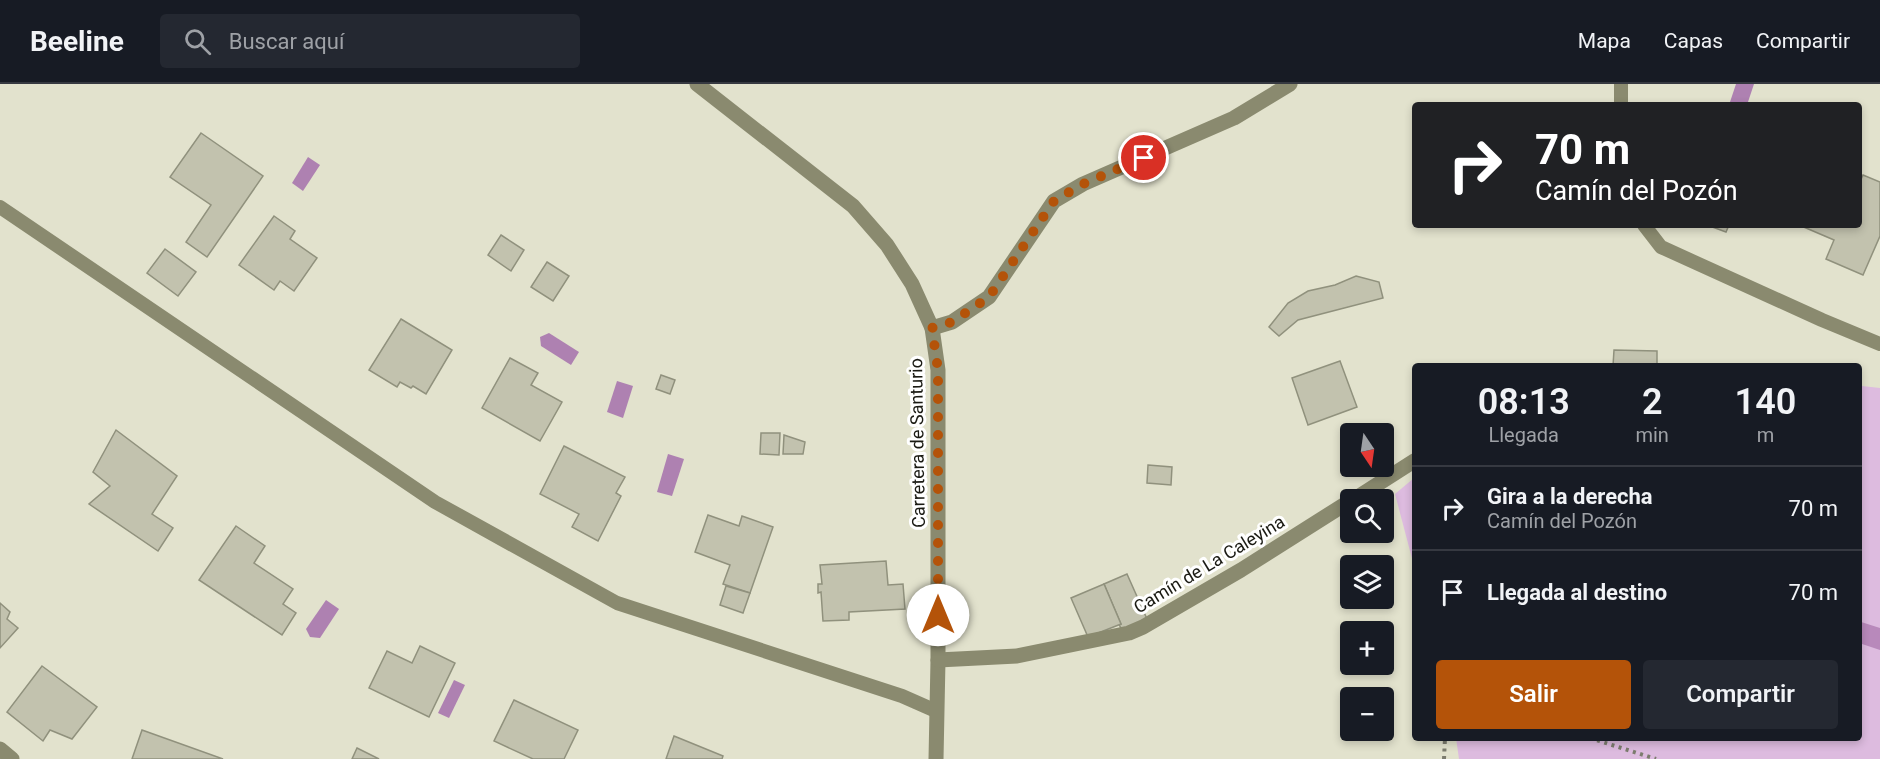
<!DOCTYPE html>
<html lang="es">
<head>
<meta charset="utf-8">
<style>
  body { margin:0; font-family:Roboto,sans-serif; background:#242831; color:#f1f3f6; height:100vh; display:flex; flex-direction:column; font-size:22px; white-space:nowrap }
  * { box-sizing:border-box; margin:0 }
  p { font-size:20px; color:#9ea1a6 }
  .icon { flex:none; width:33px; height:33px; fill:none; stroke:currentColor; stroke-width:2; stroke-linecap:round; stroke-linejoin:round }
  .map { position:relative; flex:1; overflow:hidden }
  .drawer { position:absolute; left:1412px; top:279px; width:450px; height:378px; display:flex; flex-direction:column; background:#171b24; border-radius:6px; box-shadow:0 3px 9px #0003 }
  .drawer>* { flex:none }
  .hud { position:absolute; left:1412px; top:18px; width:450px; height:126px; border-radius:6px; box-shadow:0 3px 9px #0003; background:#202124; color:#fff; overflow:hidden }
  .needle { width:39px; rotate:167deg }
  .buttons { position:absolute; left:1340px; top:339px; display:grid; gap:12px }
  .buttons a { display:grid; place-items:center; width:54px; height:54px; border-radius:6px; background:#171b24; box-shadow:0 3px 9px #0003; font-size:30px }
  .pin { position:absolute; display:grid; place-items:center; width:51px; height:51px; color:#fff; margin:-26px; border:3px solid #fff; border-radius:50%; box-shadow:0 2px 6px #0007 }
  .me { position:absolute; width:66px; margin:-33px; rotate:0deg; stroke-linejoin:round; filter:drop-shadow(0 0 4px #0008) }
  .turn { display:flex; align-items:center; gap:21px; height:126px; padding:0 24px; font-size:27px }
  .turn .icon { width:78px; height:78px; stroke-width:2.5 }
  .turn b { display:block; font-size:42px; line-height:51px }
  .eta { display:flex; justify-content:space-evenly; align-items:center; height:102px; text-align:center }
  .eta b { font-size:36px; font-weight:600; line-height:42px }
  .primary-button { display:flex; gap:12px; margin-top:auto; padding:12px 24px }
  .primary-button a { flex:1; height:69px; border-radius:6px; background:#b45309; color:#fff; font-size:24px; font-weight:600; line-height:69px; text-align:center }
  .primary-button a+a { background:#242831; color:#f1f3f6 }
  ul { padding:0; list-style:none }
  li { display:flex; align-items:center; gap:18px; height:84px; padding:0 24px; border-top:2px solid #363941 }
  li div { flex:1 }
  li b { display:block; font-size:22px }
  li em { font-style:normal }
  header { display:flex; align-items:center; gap:36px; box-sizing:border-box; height:84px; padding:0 30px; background:#171b24; border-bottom:2px solid #363941 }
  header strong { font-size:28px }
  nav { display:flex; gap:33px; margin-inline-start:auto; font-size:21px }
  .search { width:420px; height:54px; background:#242831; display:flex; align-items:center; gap:15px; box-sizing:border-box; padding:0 21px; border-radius:6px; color:#9ea1a6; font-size:22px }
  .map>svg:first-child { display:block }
  .green { fill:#ddbbdf }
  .forest { fill:#b889bb }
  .water { fill:#ae81b1 }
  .building { fill:#c2c2ae; stroke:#90917d; stroke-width:1.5 }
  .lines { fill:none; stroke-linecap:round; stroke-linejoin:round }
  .path { stroke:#7c7c6e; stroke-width:4; stroke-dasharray:3 4.5; stroke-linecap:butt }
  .service { stroke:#8a8a6f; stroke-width:14 }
  .minor { stroke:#8a8a6f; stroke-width:15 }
  .route { stroke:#b45309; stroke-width:10; stroke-dasharray:0 18 }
  .labels { text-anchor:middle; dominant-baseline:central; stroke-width:6; stroke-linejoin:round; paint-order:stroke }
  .street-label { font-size:18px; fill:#1a1a13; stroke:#fff }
</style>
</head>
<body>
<header>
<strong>Beeline</strong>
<div class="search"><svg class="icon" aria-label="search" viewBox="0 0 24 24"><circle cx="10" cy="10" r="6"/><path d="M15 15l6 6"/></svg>Buscar aquí</div>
<nav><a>Mapa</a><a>Capas</a><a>Compartir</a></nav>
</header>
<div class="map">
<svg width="1880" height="675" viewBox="0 0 1880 675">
  <rect width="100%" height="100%" fill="#e2e2cd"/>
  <g class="green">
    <path d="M1862 302 1880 304V675H1459L1456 654H1858L1859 307Z"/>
    <path d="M1414 394V482L1395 410Z"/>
  </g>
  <path class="forest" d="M1858 537 1880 544V566L1859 559Z"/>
  <g class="water">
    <path d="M1736 0H1754L1747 21H1729Z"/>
    <path d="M308 73 320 81 303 107 292 99Z"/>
    <path d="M549 249 579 268 571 281 541 262 540 253Z"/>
    <path d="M617 297 633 302 623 334 607 328Z"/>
    <path d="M668 370 684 375 672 412 657 408Z"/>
    <path d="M326 516 339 525 320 554 310 553 306 545Z"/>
    <path d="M454 596 465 601 449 634 438 629Z"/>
  </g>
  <g class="building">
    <path d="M201 49 263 92 207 173 186 158 211 121 170 93Z"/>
    <path d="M1863 91 1880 98V152L1863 191 1826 175 1834 156 1799 141H1858V102Z"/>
    <path d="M274 132 295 147 290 155 317 174 294 207 280 197 274 206 239 181Z"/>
    <path d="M1707 141H1729L1726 148Z"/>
    <path d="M501 151 524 166 511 187 488 171Z"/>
    <path d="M165 165 196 188 178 212 147 189Z"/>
    <path d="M547 178 569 192 553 217 531 203Z"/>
    <path d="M1356 192 1379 198 1383 214 1298 236 1279 252 1269 243 1288 219 1308 207 1335 201Z"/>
    <path d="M401 235 452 266 426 310 413 302 411 304 400 298 397 303 369 286Z"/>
    <path d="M1614 266 1657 267V282H1613Z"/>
    <path d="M510 274 538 289 531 301 562 318 540 357 482 324Z"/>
    <path d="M1340 277 1357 323 1308 341 1292 294Z"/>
    <path d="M661 291 675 296 670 310 656 305Z"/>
    <path d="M116 346 177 392 152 430 173 444 158 467 89 420 110 402 93 388Z"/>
    <path d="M761 349H780L779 371 760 370Z"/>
    <path d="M784 351 805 358 803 370H783Z"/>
    <path d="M564 362 625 393 616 409 621 412 598 457 572 443 579 430 540 410Z"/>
    <path d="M1148 381 1172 383 1171 401 1147 399Z"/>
    <path d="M708 431 739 442 742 432 773 443 750 509 723 500 730 481 695 468Z"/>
    <path d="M236 442 265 462 254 479 293 505 283 520 296 529 282 551 199 496Z"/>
    <path d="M886 477 888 501 903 500 905 525 849 528V536L823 537 821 508 818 509V500H822L820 481Z"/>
    <path d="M1127 490 1147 535 1122 547 1119 540H1121L1104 500Z"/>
    <path d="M1104 500 1121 540 1088 553 1071 514Z"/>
    <path d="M726 502 750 509 743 529 720 521Z"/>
    <path d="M0 519 10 528 7 535 18 544 0 564Z"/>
    <path d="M420 562 455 579 429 633 369 604 387 567 412 579Z"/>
    <path d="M42 582 97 623 72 655 50 646 43 657 7 628Z"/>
    <path d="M514 616 578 646 564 675H533L494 657Z"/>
    <path d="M142 646 223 675H132Z"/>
    <path d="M674 652 723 672 722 675H666Z"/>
    <path d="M357 664 379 675H352Z"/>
  </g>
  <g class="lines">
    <g class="path">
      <path d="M1590 654 1656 675"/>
      <path d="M1444 675 1445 654"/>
    </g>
    <g class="service">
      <path d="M1621 21V0"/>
      <path d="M0 123 435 418 617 519 902 612 936 627"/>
      <path d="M1644 141 1661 163 1822 236 1880 260"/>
    </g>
    <g class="minor">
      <path d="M697 0 853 122 887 161 912 200 932 244 938 286V576L936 675"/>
      <path d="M932 244 952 238 989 213 1054 117 1083 100 1234 34 1290 0"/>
      <path d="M1353 416 1414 377"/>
      <path d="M938 576 1017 572 1129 549 1143 543 1241 486 1350 417"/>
      <path d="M0 665 12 675"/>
    </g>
  </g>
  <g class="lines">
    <path class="route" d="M938 531V286L932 244 952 238 989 213 1054 117 1083 100 1144 74"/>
  </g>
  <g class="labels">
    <g class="street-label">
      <text transform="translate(917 359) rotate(-91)">Carretera de Santurio</text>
      <text transform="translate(1209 480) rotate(-31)">Camín de La Caleyina</text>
    </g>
  </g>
</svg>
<div class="buttons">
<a><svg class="needle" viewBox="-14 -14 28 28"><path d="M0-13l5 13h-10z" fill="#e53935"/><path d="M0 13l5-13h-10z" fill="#9ea1a6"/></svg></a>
<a><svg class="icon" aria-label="search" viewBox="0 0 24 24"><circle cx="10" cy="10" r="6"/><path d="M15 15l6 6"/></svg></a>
<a><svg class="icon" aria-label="layers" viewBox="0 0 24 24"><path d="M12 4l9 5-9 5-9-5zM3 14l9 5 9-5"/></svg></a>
<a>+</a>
<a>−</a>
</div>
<div class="pin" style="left:1144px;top:74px;background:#d93025"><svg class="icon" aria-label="arrive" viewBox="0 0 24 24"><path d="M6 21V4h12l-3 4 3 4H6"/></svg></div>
<svg class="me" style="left:938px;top:531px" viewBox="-20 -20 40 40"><circle r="19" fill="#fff"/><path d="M0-13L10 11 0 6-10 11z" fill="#b45309"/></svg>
<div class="hud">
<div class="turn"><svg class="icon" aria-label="right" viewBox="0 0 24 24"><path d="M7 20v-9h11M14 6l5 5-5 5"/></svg><div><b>70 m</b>Camín del Pozón</div></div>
</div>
<section class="drawer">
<div class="eta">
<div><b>08:13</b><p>Llegada</p></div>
<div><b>2</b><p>min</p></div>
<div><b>140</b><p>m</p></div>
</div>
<ul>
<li><svg class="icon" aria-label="right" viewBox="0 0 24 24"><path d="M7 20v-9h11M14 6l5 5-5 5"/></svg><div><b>Gira a la derecha</b><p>Camín del Pozón</p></div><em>70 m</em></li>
<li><svg class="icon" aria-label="arrive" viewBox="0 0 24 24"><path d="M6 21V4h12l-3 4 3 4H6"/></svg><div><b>Llegada al destino</b></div><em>70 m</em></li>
</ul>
<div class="primary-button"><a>Salir</a><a>Compartir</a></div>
</section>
</div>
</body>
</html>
